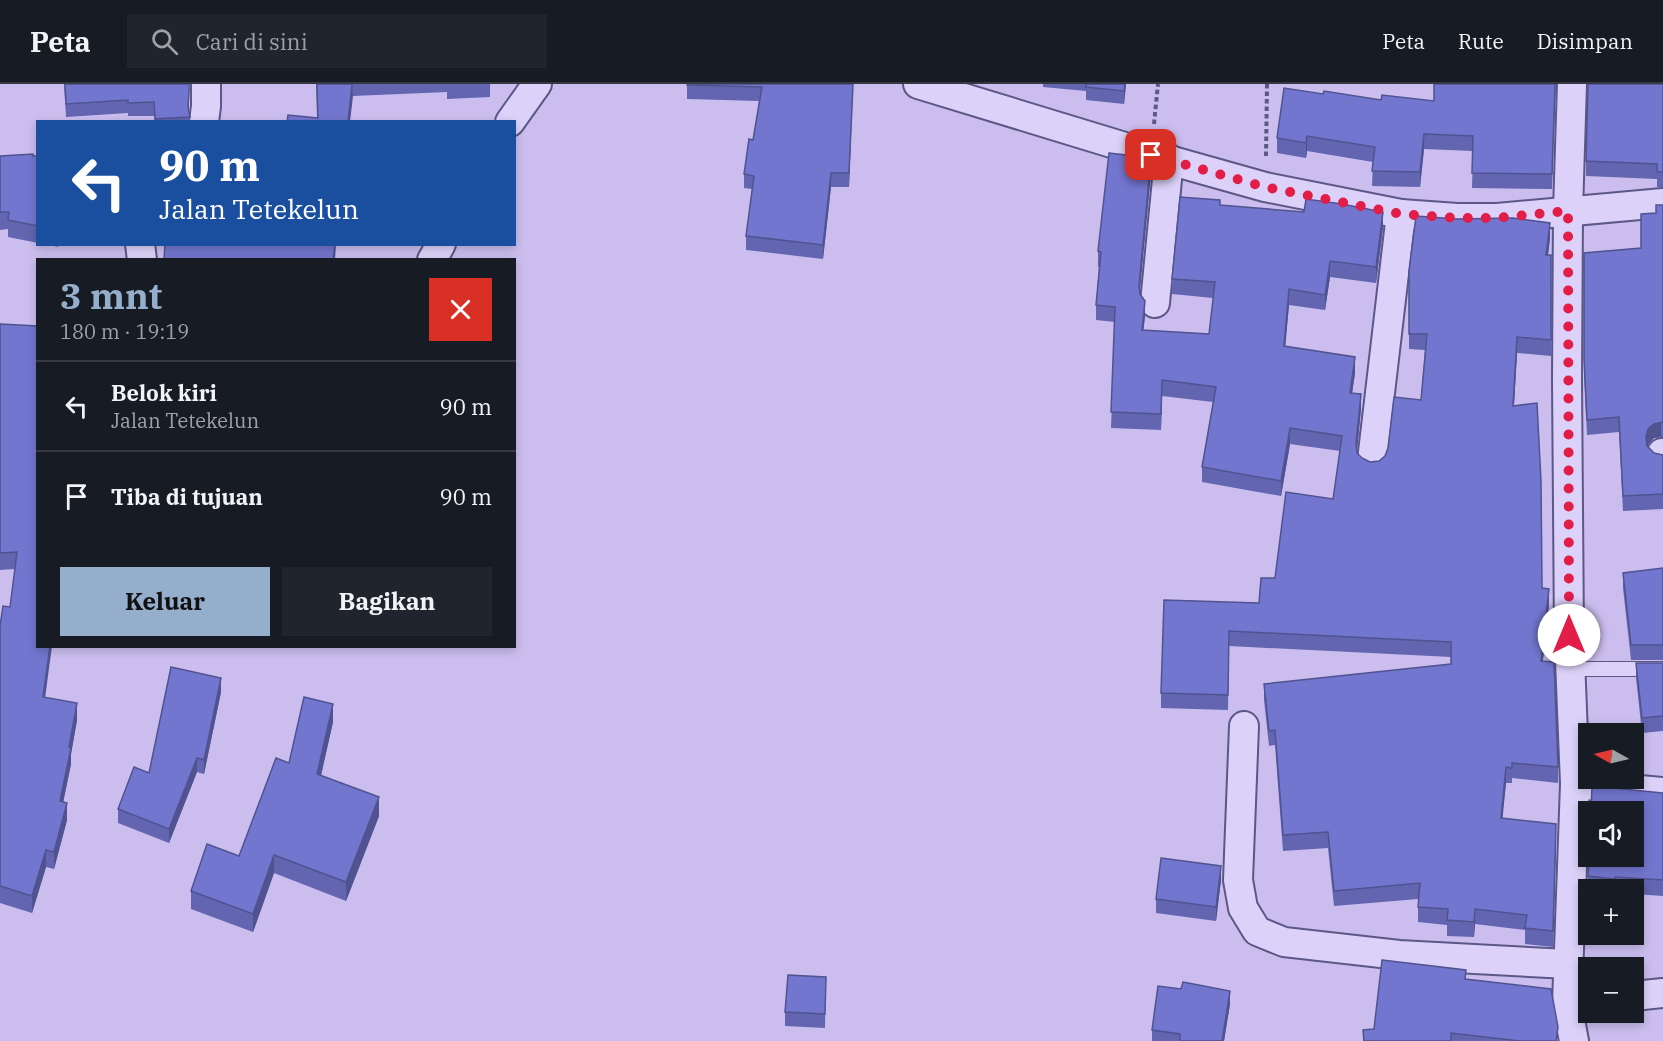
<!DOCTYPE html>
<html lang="id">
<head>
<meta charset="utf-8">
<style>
  body { margin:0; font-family:"IBM Plex Serif",serif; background:#20242c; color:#f1f3f6; height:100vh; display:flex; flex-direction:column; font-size:22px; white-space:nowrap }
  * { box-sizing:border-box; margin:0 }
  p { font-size:20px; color:#9ea1a6 }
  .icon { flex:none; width:33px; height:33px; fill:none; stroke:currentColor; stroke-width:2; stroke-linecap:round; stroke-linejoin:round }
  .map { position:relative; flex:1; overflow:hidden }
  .side { position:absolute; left:36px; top:174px; width:480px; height:390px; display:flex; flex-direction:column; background:#171b24; border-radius:0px; box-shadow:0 3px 9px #0003 }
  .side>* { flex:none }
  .hud { position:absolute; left:36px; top:36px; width:480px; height:126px; border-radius:0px; box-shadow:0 3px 9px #0003; background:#1a4fa0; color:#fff; overflow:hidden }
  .needle { width:39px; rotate:278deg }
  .tools { position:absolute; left:1578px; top:639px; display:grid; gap:12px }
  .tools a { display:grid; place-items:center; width:66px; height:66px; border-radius:0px; background:#171b24; box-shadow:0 3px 9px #0003; font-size:30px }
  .pin { position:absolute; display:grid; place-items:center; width:51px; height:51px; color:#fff; margin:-26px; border-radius:12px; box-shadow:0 3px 9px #0006 }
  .me { position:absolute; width:66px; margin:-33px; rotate:0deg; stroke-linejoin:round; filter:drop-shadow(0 0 4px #0008) }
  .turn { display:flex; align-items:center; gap:21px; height:126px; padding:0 24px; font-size:27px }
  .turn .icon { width:78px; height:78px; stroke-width:2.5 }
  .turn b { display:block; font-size:42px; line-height:51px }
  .round { display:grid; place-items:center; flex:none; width:63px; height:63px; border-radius:0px; background:#20242c }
  .overview { display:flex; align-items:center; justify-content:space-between; height:102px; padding:0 24px }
  h1 { font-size:36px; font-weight:800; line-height:45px; color:#95aecc }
  .action { display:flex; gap:12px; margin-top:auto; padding:12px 24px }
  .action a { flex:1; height:69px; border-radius:0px; background:#95aecc; color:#111; font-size:24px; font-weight:800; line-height:69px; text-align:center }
  .action a+a { background:#20242c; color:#f1f3f6 }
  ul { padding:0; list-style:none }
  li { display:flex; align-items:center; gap:18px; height:90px; padding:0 24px; border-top:2px solid #363941 }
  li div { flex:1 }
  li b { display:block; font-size:22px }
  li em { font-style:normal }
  header { display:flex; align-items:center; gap:36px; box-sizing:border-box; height:84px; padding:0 30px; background:#171b24; border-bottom:2px solid #363941 }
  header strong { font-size:28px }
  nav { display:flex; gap:33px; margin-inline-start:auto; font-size:21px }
  .search { width:420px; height:54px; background:#20242c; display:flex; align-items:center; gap:15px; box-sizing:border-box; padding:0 21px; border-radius:0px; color:#9ea1a6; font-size:22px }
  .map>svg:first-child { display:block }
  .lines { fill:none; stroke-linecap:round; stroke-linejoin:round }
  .lane-casing { stroke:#5b5787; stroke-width:16 }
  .street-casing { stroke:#5b5787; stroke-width:32 }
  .path { stroke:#5b5787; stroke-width:4; stroke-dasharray:4.5 3; stroke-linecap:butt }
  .lane { stroke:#dcd2f9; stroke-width:14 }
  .street { stroke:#dcd2f9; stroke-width:28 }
  .wall { fill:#6365b1 }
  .shaded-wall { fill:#505390 }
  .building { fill:#7376ce; stroke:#505390; stroke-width:1.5 }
  .route { stroke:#e11d48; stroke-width:10; stroke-dasharray:0 18 }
</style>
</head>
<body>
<header>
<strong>Peta</strong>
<div class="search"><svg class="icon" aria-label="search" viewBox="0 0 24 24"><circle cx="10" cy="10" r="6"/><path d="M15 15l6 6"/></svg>Cari di sini</div>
<nav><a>Peta</a><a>Rute</a><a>Disimpan</a></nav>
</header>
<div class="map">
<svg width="1663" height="957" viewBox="0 0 1663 957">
  <rect width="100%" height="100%" fill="#cbbeef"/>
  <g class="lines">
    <defs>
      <path id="lane" d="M1571 585H1663"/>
      <g id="street">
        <path d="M918 0 1151 71 1265 103 1401 130 1457 134H1497L1663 119"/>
        <path d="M1572 0 1568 127 1567 296 1569 551 1575 700 1567 920 1574 957"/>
        <path d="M204 38 206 22V0"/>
        <path d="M510 38 537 0"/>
        <path d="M140 160 142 176"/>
        <path d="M432 176 441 160"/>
        <path d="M1155 219 1169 75"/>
        <path d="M1662 369H1663"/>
        <path d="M1372 377 1401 130"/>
        <path d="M1244 642 1238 796 1243 824 1257 847 1284 858 1399 871 1568 880"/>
        <path d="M1575 700 1663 708"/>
        <path d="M1634 912 1663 909"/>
      </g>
    </defs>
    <use href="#lane" class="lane-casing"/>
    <use href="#street" class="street-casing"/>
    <g class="path">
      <path d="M1154 40 1158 0"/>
      <path d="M1266 72 1267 0"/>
    </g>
    <use href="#lane" class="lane"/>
    <use href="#street" class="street"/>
  </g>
  <g class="wall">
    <path d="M64 0H189V27L190 38H155L154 32H128V29L66 33Z"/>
    <path d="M316 0H490V13L447 15V8L353 12 317 34Z"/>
    <path d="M687 0H853L849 103H831L823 175 746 166V152L752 105 744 104V90L753 56 759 17 687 15Z"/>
    <path d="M1043 0H1126L1124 20 1086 16V7L1043 3Z"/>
    <path d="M1434 0H1556L1552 105 1472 104 1473 67 1424 65 1420 103 1372 102 1373 78 1307 67 1306 74 1277 69V54L1323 10 1381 16 1434 17Z"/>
    <path d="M1663 0V103H1657V95L1586 92V77Z"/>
    <path d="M0 72H38V159L8 153V145L0 146Z"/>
    <path d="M1151 89 1139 208 1145 232 1143 246 1209 250 1213 214 1172 210V195L1220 121 1383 143 1376 199 1330 193 1325 226 1289 221 1285 262 1355 289 1352 309 1361 325 1357 366V369L1362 374 1370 378 1379 377 1385 372 1421 316 1425 266 1409 265V187L1550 154 1548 171H1551V272L1517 269 1514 322 1542 504 1549 520 1543 577 1558 683V699L1512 694V699H1506L1502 734 1556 755 1553 863 1525 860V846L1475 840 1474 853 1447 852V841L1418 838V815L1334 822 1328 764 1283 767 1275 661 1269 662 1264 616V600L1451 580V573L1229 562 1228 626 1161 624V609L1259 519 1275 494 1333 415 1340 367 1290 360 1281 412 1202 398V383L1213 318 1162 312 1161 346 1111 344 1115 238 1096 236V221L1099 183H1098V167Z"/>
    <path d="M1663 121V353L1654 354 1648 362 1654 369 1663 371V425L1623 427 1619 348 1587 351 1584 290V169L1641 164 1656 129Z"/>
    <path d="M46 160H59L58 163Z"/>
    <path d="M0 240 45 613 77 636 71 670V680L63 718 67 736 54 785 46 783 32 829 0 819V542L10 523 15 485 0 486Z"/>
    <path d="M1663 484V576H1631L1623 504V489Z"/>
    <path d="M1636 579H1663V647L1642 649 1636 594Z"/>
    <path d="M221 608 204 690 197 688 169 759 118 739V725Z"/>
    <path d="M333 638 321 692 379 732 346 817 274 789 253 848 191 825V807L239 772 289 679Z"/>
    <path d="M1663 709V812L1634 810V806H1588V808V792Z"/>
    <path d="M1221 796 1216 837 1156 829V815Z"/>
    <path d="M826 893 825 944 785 942V928Z"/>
    <path d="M1466 896 1558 957H1363V946L1374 945Z"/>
    <path d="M1230 920 1224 957H1152V946Z"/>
  </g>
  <g class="shaded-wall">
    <path d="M352 0 353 12 350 38H348Z"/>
    <path d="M853 0 849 103V89Z"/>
    <path d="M1125 0H1126L1124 20V7Z"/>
    <path d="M1424 50V65L1420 103V88Z"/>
    <path d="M1307 52V67L1306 74V59Z"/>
    <path d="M1151 74V89L1139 217V202Z"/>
    <path d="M831 89V103L823 175V161Z"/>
    <path d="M1383 128V143L1376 199V183Z"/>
    <path d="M1550 139V154L1546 187V171Z"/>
    <path d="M335 160H336L335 176H333Z"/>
    <path d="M1330 177V193L1325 226V211Z"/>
    <path d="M1289 205V221L1284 277V262Z"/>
    <path d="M1145 217V232L1142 262V246Z"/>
    <path d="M1517 253V269L1513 337V322Z"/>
    <path d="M1355 273V289L1350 324V309Z"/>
    <path d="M1162 296V312L1161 346V330Z"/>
    <path d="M1361 310V325L1356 376V360Z"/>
    <path d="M1661 338V353L1654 354 1648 360 1646 368V353L1648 345 1654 340Z"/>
    <path d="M1290 344V360L1281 412V397Z"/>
    <path d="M1549 505V520L1541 592V577Z"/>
    <path d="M50 562H52L43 629V613Z"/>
    <path d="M221 594V608L204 690V676Z"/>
    <path d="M77 619V636L71 670V680L60 734V717Z"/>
    <path d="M333 620V638L317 708V690Z"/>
    <path d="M197 674V688L169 759V745Z"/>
    <path d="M1506 683V699L1501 750V734Z"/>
    <path d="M379 713V732L346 817V798Z"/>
    <path d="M67 719V736L54 785V768Z"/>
    <path d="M1556 740V755L1553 863V847Z"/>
    <path d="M46 766V783L32 829V812Z"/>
    <path d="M274 771V789L253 848V830Z"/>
    <path d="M1221 782V796L1216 837V823Z"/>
    <path d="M1475 825V840L1474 853V838Z"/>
    <path d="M1230 907V920L1224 957H1222Z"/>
  </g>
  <g class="building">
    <path d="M65 0H189V8L188 23 190 33 155 35 154 18 128 19V16L66 20Z"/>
    <path d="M317 0H352L348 38H287L288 31 318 34Z"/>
    <path d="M687 0H853L849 89H831L823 161 746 152 754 92 744 90 749 55 753 56 762 3 687 1Z"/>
    <path d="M1086 0H1125L1124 7 1086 3Z"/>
    <path d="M1434 0H1555L1552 90 1472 89 1473 52 1424 50 1420 88 1372 87 1375 63 1307 52 1306 59 1277 54 1284 4 1323 10 1324 7 1381 16 1382 11 1434 17Z"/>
    <path d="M1588 0H1663V88H1657V80L1586 77Z"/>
    <path d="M1109 69 1151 74 1139 202 1140 210 1145 217 1142 246 1209 250 1215 198 1172 195 1180 113 1220 116V121L1304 128 1306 115 1342 120 1383 128 1376 183 1330 177 1325 211 1289 205 1284 262 1355 273 1350 309 1361 310 1356 360 1357 369 1362 374 1370 378 1379 377 1385 372 1388 364 1394 313 1421 316 1427 250H1409V187L1416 132 1457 135 1513 134 1550 139 1546 171H1551V256L1517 253 1513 322 1537 319 1541 397 1542 504 1549 505 1541 577 1554 578 1558 683 1512 679V684L1506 683 1501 734 1556 740 1553 847 1525 844 1527 831 1475 825 1474 838 1447 836 1448 825 1418 823 1420 799 1334 807 1328 748 1283 751 1275 646 1269 647 1264 600 1451 580V558L1229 547 1228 611 1161 609 1164 516 1259 519 1261 494H1275L1286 408 1333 415 1342 352 1290 344 1281 397 1202 383 1216 303 1162 296 1161 330 1111 328 1115 223 1096 221 1101 168 1098 167Z"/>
    <path d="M33 70V72H38V142L8 136 9 128H0V72Z"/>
    <path d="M1656 121H1663V338L1654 340 1648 345 1646 353 1647 362 1654 369 1663 371V410L1623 412 1619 333 1587 336 1584 275V169L1641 164V130L1656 129Z"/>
    <path d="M165 160H335L333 176H164Z"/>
    <path d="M0 240 38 242V562H50L43 613 77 619 69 663 71 664 60 717 67 719 54 768 46 766 32 812 0 802V542L3 522 10 523 17 468 0 469Z"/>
    <path d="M1663 484V561H1631L1623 489Z"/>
    <path d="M1636 579H1663V632L1642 634Z"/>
    <path d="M171 583 221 594 204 676 197 674 169 745 118 725 134 683 149 689Z"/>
    <path d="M304 613 333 620 317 690 379 713 346 798 274 771 253 830 191 807 207 760 239 772 276 674 289 679Z"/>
    <path d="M1592 702 1663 709V796L1615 793V795L1588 792 1589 772H1634V728H1591Z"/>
    <path d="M1161 774 1221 782 1216 823 1156 815Z"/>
    <path d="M1382 876 1466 886 1465 895 1551 905 1558 943 1556 957H1520L1451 949V957H1364L1363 946 1374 945Z"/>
    <path d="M788 891 826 893 825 930 785 928Z"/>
    <path d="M1183 898 1230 907 1222 957H1180V950L1152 946 1158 902 1181 905Z"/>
  </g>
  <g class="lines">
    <path class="route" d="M1151 71 1265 103 1401 130 1457 134H1497L1568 127 1569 551"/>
  </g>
</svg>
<div class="tools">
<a><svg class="needle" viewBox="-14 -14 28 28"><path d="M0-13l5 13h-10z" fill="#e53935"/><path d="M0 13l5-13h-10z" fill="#9ea1a6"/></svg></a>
<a><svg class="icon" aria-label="sound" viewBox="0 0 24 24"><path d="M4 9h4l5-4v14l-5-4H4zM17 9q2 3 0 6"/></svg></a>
<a>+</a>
<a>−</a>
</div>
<div class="pin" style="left:1151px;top:71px;background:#d93025"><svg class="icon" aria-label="arrive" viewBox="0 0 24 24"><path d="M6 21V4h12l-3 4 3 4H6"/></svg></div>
<svg class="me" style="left:1569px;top:551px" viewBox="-20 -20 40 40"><circle r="19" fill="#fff"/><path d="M0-13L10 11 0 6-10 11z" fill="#e11d48"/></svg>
<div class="hud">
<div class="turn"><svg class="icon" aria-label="left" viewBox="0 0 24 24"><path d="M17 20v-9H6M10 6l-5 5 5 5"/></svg><div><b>90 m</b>Jalan Tetekelun</div></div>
</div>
<section class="side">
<div class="overview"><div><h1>3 mnt</h1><p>180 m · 19:19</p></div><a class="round" style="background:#d93025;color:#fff"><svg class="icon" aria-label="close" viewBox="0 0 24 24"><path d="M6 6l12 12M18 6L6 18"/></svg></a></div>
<ul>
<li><svg class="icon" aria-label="left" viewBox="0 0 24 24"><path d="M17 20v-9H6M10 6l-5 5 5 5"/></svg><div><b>Belok kiri</b><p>Jalan Tetekelun</p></div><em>90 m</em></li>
<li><svg class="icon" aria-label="arrive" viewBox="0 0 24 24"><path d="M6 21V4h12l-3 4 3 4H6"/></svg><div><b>Tiba di tujuan</b></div><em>90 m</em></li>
</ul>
<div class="action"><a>Keluar</a><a>Bagikan</a></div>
</section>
</div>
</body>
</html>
